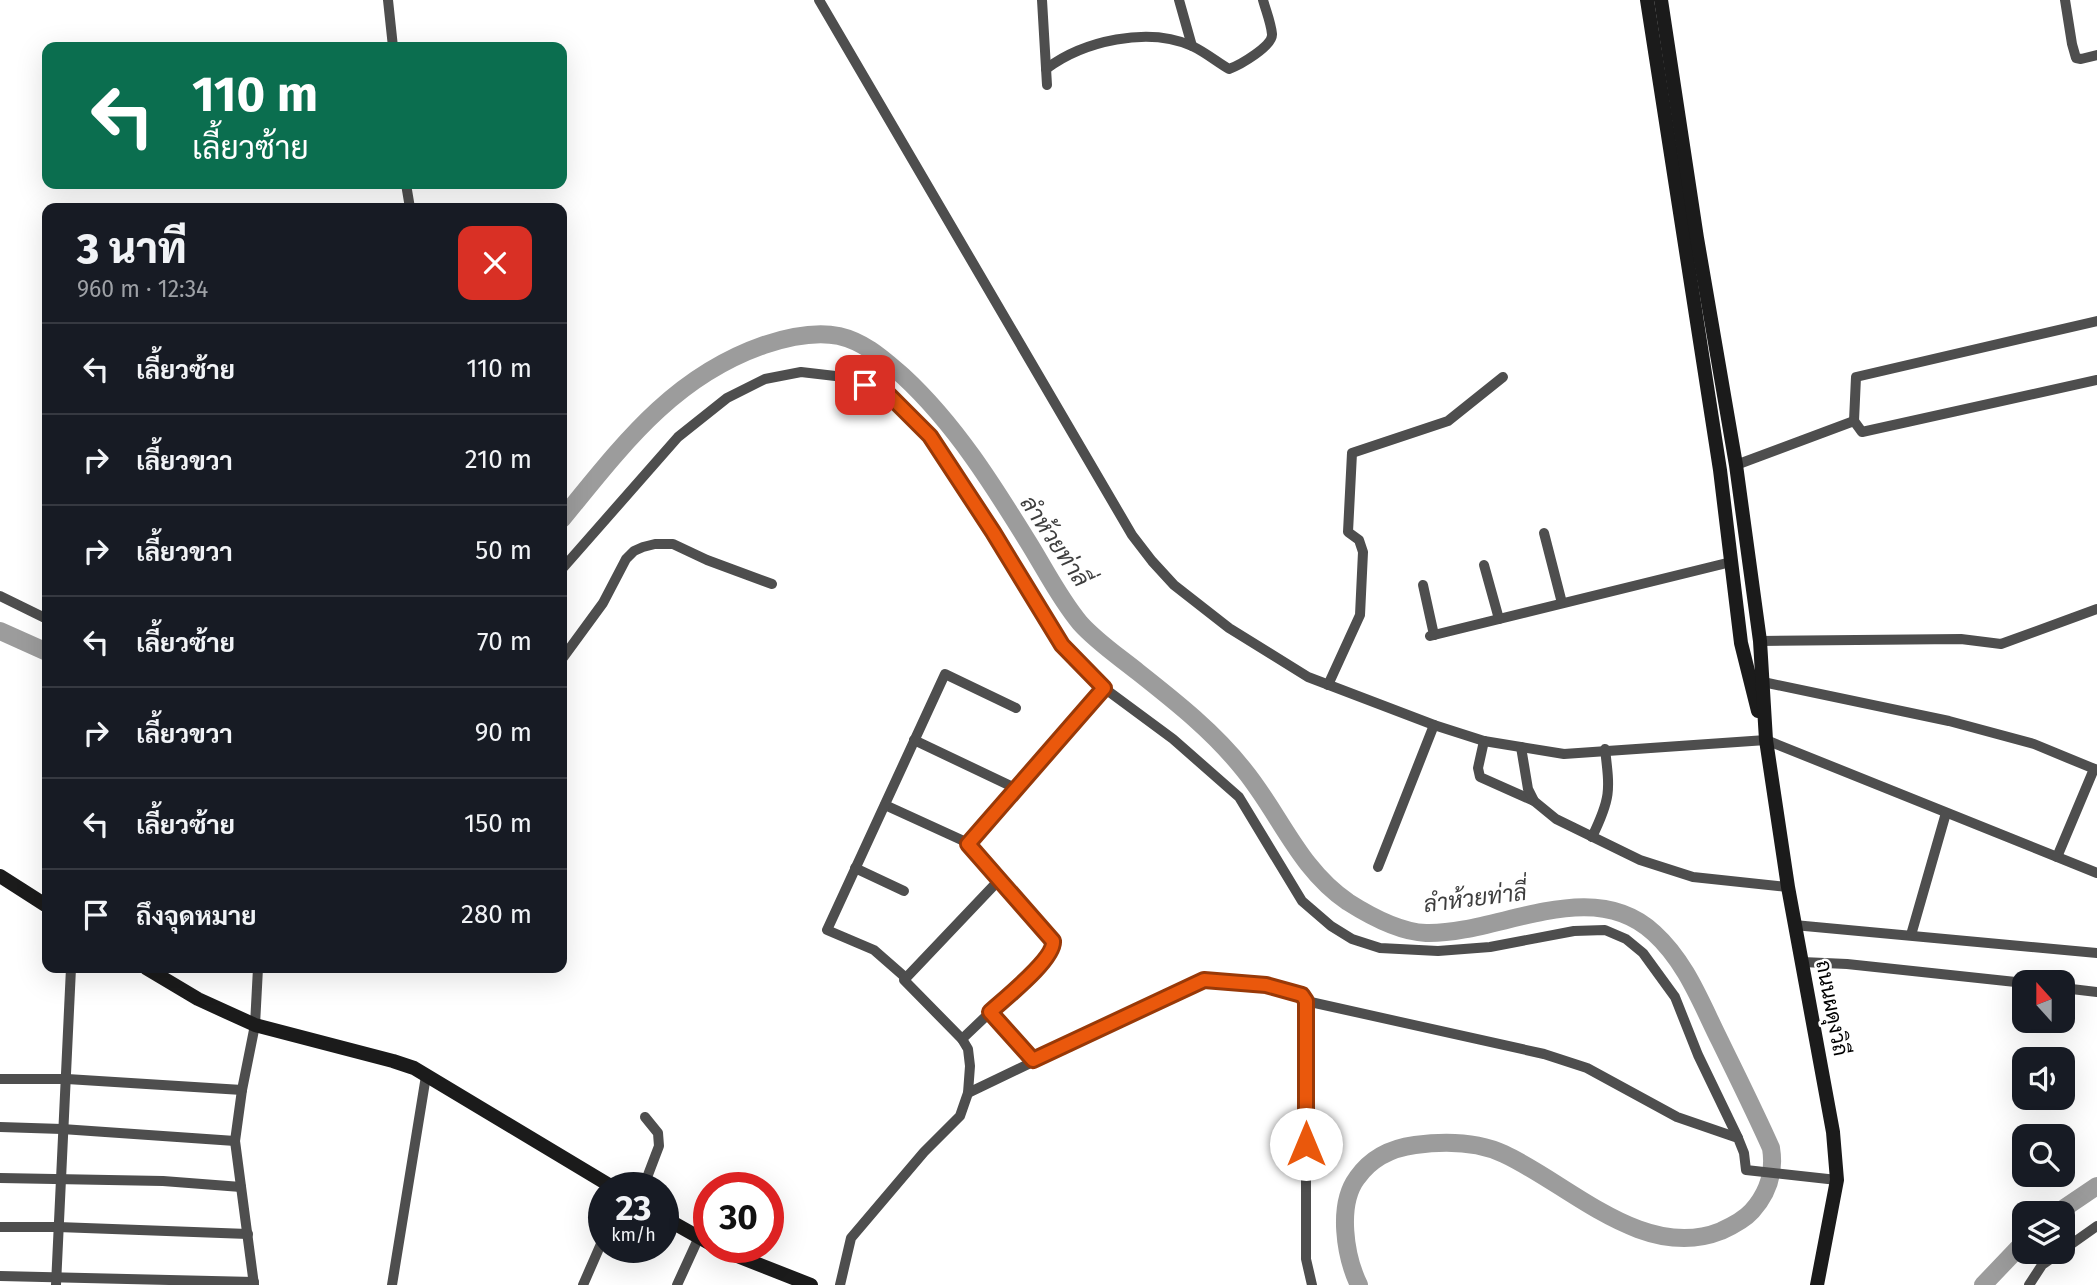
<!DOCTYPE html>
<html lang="th">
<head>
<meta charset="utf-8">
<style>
  body { margin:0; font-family:"Fira Sans",Sarabun,sans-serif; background:#242831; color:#f1f3f6; height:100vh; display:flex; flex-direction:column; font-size:26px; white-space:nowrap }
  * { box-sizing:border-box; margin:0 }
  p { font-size:23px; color:#9ea1a6 }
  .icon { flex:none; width:38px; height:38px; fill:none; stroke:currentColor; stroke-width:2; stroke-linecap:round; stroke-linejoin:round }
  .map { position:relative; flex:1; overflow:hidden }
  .drawer { position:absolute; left:42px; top:203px; width:525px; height:770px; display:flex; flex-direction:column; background:#171b24; border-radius:14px; box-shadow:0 7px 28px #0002 }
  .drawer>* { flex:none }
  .top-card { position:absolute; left:42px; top:42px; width:525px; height:147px; border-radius:14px; box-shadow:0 7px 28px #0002; background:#0b6e4f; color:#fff; overflow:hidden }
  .needle { width:46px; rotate:339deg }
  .fabs { position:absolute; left:2012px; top:970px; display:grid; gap:14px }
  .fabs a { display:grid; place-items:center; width:63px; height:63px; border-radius:14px; background:#171b24; box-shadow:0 7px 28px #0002; font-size:35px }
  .speed { position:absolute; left:588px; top:1172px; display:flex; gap:14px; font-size:35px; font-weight:700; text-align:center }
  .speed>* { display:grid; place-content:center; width:91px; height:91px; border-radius:50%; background:#171b24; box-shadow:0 7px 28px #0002; line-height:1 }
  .speed small { font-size:18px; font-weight:400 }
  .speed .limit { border:10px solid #d22; background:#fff; color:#111 }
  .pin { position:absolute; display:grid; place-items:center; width:60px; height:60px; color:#fff; margin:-30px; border-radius:14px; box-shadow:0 4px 10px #0006 }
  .me { position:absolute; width:77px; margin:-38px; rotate:0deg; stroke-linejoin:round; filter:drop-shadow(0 0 5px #0008) }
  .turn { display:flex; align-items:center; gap:24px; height:147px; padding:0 35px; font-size:32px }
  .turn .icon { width:91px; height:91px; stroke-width:2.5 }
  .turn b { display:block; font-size:49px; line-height:60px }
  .round { display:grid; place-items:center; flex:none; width:74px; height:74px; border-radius:14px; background:#242831 }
  .overview { display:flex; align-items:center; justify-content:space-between; height:119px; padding:0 35px }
  h1 { font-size:42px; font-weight:800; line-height:52px }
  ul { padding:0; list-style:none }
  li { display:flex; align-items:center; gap:21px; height:91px; padding:0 35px; border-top:2px solid #363941 }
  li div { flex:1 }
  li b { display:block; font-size:26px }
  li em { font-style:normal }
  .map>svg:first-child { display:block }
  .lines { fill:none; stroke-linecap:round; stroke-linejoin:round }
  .river { stroke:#9c9c9c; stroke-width:18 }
  .street { stroke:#4e4e4e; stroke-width:10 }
  .secondary { stroke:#1b1b1b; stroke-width:14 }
  .route-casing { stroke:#983908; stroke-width:18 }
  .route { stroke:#ea580c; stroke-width:12 }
  .labels { text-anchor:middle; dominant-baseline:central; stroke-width:5; stroke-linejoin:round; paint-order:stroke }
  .street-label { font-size:21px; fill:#000; stroke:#fff }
  .water-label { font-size:23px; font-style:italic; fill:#3d3d3d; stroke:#fff }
</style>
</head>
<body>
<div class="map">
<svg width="2097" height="1285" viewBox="0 0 2097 1285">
  <rect width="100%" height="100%" fill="#fff"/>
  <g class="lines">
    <g class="river">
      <path d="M562 519C621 447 672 377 764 345 788 337 814 331 839 336 865 342 883 359 903 376 955 424 993 485 1030 545 1046 571 1060 599 1080 623 1097 642 1118 656 1138 672 1176 702 1214 732 1244 770 1280 814 1299 869 1348 902 1370 916 1399 932 1426 933 1498 935 1591 874 1654 933 1686 962 1701 1003 1720 1041 1737 1076 1755 1112 1771 1148 1775 1172 1768 1193 1752 1211 1744 1220 1732 1226 1721 1231 1644 1262 1569 1184 1504 1154 1476 1141 1445 1141 1415 1145 1392 1148 1371 1158 1357 1178 1337 1205 1345 1256 1359 1285"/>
      <path d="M0 631 47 652"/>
      <path d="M2057 1213 2097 1186"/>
      <path d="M1983 1285 2025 1241"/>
    </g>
    <g class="street">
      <path d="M388 0 393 47"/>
      <path d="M819 0 1132 535 1152 561 1174 585 1229 628 1308 677 1434 725 1484 741 1564 754 1766 740 2097 873"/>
      <path d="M1042 0 1047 85"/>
      <path d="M1179 0 1192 46"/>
      <path d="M2065 0 2072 44 2076 58 2081 59 2097 55"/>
      <path d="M1046 69C1083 41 1148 26 1192 46 1205 52 1217 62 1229 69 1240 65 1273 46 1272 34 1271 23 1266 11 1263 0"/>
      <path d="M406 184 410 208"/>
      <path d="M1854 421 1856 377 2097 321"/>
      <path d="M1736 465 1854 421 1862 432 2097 380"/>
      <path d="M1544 533 1562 603"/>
      <path d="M1484 565 1499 619"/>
      <path d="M562 569 678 437 727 398 765 379 801 372 844 377 887 393 930 436 993 532 1062 645 1104 688 1173 739 1239 797 1302 901 1331 926 1352 939 1380 948 1438 951 1490 947 1574 931 1605 930 1626 939 1643 953 1675 997 1698 1055 1738 1138"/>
      <path d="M1423 585 1434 635"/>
      <path d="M0 596 47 619"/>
      <path d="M1430 636 1731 562"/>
      <path d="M1760 641 1961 639 2001 644 2097 609"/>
      <path d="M562 659 603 603 626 559 634 551 643 547 655 544H673L707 560 772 584"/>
      <path d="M1763 682 1949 721 2034 744 2097 770"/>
      <path d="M1328 685 1360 615 1363 552 1359 540 1348 532 1352 453 1448 421 1503 377"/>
      <path d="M914 740 1015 788"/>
      <path d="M1484 741 1478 768 1480 777 1534 801"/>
      <path d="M1521 747 1528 789 1534 801 1556 819 1640 860 1693 877 1788 887"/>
      <path d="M885 805 966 842 1053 941 1054 947 1044 961 962 1039"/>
      <path d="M1592 837C1611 798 1610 791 1605 749"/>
      <path d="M968 844 1104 688"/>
      <path d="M2057 857 2094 769"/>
      <path d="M1378 867 1434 725"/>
      <path d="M855 868 904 891"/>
      <path d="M1794 925 2097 953"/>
      <path d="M1911 935 1946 813"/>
      <path d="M1802 962 1847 964 2025 983"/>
      <path d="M906 978 874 950 827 930 945 674 1016 708"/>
      <path d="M2063 988 2097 992"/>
      <path d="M990 1012 1033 1060"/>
      <path d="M0 1079H67L242 1090"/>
      <path d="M968 1093 1204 980 1266 984 1302 995 1306 1001"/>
      <path d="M0 1127 62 1129 235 1141"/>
      <path d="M0 1178 163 1181 241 1187"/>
      <path d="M643 1188 659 1146 658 1133 645 1117"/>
      <path d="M0 1227H58L248 1234"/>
      <path d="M2063 1250 2097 1226"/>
      <path d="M0 1276 254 1282"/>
      <path d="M56 1285 71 968"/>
      <path d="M254 1285 235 1141 242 1090 255 1025 258 968"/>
      <path d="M392 1285 426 1076"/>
      <path d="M583 1285 604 1237"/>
      <path d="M677 1285 699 1237"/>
      <path d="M840 1285 851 1238 924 1152 960 1116 968 1093 970 1066 968 1049 962 1039 904 980 999 880"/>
      <path d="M1312 1285 1306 1259V1001L1544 1054 1587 1068 1677 1117 1738 1138 1744 1153 1746 1170 1837 1180"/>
      <path d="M2029 1285 2042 1265 2062 1251"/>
    </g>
    <g class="secondary">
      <path d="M1647 0 1720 470 1741 643 1758 711"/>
      <path d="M1661 0 1697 238 1736 465 1760 641 1766 740 1788 887 1833 1132 1837 1180 1817 1285"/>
      <path d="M0 876 47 906"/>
      <path d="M146 968 198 999 255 1025 393 1061 414 1068 614 1188"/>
      <path d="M663 1217 709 1243"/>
      <path d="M717 1248 811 1285"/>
    </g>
  </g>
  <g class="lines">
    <defs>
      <path id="route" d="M865 385 887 393 930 436 993 532 1062 645 1104 688 968 844 1053 941C1055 959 1004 999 990 1012L1033 1060 1204 980 1266 985 1302 995 1306 1001V1144"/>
    </defs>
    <use href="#route" class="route-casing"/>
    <use href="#route" class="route"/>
  </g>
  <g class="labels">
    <g class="street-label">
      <text transform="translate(1832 1008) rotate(79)">ถนนผดุงวิถี</text>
    </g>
    <g class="water-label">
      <text transform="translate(1055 541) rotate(56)">ลำห้วยท่าลี่</text>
      <text transform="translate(1475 898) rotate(-7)">ลำห้วยท่าลี่</text>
    </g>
  </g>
</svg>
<div class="fabs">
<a><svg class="needle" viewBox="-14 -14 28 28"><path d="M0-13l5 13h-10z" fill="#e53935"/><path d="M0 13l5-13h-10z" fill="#9ea1a6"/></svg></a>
<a><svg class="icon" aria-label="sound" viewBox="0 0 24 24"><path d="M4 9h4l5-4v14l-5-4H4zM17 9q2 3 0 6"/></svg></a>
<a><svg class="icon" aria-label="search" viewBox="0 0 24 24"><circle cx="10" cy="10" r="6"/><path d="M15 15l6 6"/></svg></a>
<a><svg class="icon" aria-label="layers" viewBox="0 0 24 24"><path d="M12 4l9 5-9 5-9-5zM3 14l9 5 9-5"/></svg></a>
</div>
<div class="speed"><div>23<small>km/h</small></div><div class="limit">30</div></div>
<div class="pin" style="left:865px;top:385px;background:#d93025"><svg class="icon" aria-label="arrive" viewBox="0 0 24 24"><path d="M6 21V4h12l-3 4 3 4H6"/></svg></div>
<svg class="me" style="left:1306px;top:1144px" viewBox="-20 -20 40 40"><circle r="19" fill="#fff"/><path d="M0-13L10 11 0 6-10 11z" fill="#ea580c"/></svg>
<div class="top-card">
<div class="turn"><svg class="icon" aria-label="left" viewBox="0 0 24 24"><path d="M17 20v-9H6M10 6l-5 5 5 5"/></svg><div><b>110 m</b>เลี้ยวซ้าย</div></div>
</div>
<section class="drawer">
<div class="overview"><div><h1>3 นาที</h1><p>960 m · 12:34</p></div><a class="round" style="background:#d93025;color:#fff"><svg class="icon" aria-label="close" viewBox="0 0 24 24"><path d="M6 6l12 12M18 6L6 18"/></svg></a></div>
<ul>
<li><svg class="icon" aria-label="left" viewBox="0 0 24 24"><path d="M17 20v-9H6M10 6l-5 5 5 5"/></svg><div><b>เลี้ยวซ้าย</b></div><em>110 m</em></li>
<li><svg class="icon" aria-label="right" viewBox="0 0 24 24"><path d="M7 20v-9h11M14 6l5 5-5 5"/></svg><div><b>เลี้ยวขวา</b></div><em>210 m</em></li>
<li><svg class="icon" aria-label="right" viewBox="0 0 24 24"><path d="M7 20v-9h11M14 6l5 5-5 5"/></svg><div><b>เลี้ยวขวา</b></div><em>50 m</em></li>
<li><svg class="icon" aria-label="left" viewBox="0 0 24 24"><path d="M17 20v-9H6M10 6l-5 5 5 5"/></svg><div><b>เลี้ยวซ้าย</b></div><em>70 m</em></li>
<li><svg class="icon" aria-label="right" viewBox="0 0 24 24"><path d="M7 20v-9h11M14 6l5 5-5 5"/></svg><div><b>เลี้ยวขวา</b></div><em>90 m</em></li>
<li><svg class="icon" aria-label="left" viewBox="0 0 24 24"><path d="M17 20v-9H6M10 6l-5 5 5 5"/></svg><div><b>เลี้ยวซ้าย</b></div><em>150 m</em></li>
<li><svg class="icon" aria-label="arrive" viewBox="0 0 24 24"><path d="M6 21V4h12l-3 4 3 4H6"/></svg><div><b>ถึงจุดหมาย</b></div><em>280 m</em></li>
</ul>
</section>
</div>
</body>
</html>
